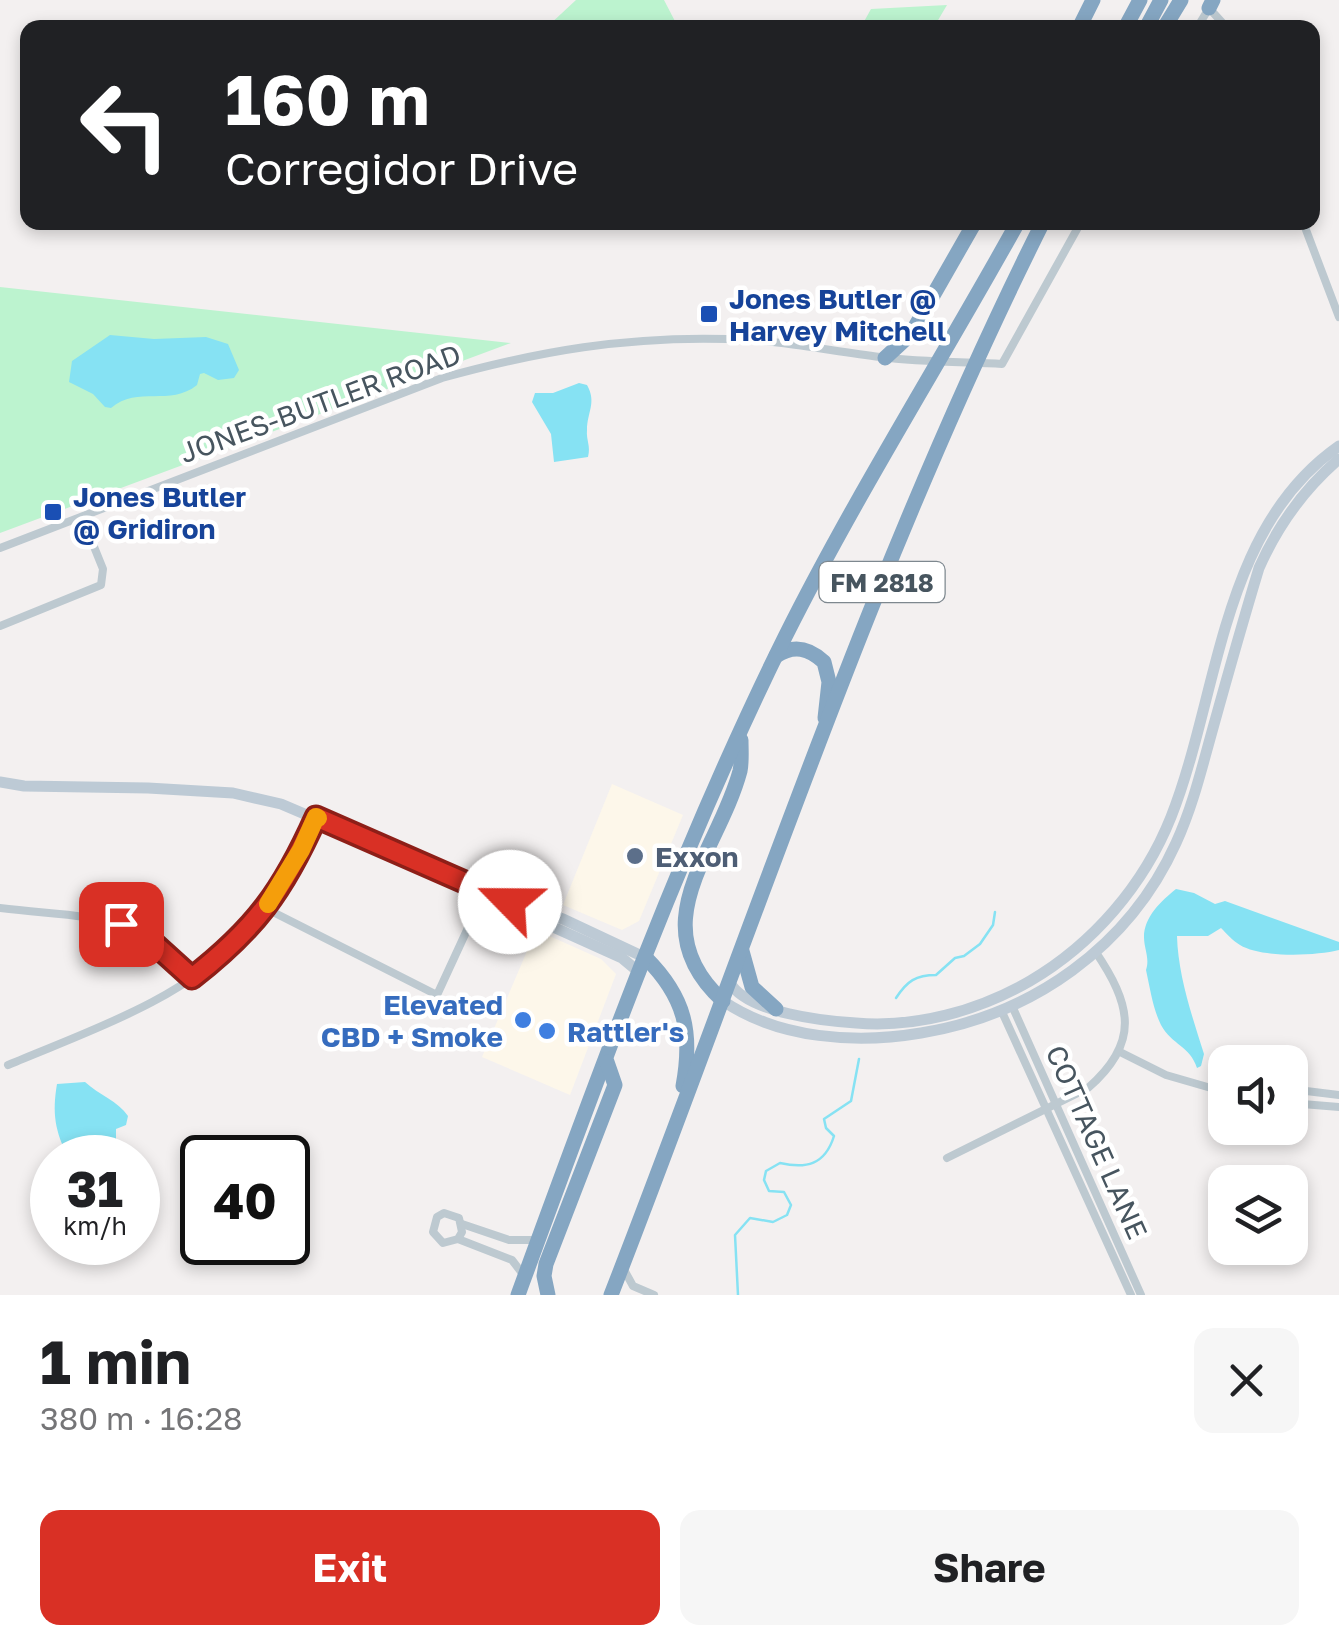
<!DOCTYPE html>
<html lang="en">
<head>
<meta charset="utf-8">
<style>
  body { margin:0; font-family:"Golos Text",sans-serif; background:#f6f6f6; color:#202124; height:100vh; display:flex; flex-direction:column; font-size:38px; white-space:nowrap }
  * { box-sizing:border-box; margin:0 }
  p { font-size:32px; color:#757577 }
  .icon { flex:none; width:55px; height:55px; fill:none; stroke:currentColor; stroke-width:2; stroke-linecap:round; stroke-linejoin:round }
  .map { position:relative; height:1295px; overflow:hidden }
  .side { display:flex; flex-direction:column; background:#fff; flex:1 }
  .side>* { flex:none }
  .guide { position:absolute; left:20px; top:20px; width:1300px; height:210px; border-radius:20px; box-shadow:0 5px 15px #0003; background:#202124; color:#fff; overflow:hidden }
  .fabs { position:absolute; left:1208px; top:1045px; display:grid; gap:20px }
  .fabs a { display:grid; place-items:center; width:100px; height:100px; border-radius:20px; background:#fff; box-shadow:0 5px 15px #0003; font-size:50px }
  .speed { position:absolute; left:30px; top:1135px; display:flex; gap:20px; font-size:50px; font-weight:700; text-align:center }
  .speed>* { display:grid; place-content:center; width:130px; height:130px; border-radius:50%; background:#fff; box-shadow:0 5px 15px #0003; line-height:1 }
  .speed small { font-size:25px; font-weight:400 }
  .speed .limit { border:5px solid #111; border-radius:15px; background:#fff; color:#111 }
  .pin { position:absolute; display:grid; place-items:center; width:85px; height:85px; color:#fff; margin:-42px; border-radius:20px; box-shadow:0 5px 15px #0006 }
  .me { position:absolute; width:110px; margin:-55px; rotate:293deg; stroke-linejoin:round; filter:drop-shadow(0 0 8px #0008) }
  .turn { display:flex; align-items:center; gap:35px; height:210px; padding:0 40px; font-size:45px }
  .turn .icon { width:130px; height:130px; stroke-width:2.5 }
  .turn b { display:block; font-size:70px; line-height:85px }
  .round { display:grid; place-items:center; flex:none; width:105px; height:105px; border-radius:20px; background:#f6f6f6 }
  .head { display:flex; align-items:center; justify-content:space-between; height:170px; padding:0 40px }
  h1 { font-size:60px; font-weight:700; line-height:75px }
  .action { display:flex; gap:20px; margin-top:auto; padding:20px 40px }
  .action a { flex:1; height:115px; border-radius:20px; background:#d93025; color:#fff; font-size:40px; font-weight:700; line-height:115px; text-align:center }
  .action a+a { background:#f6f6f6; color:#202124 }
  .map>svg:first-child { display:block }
  .commercial { fill:#fdf7ea }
  .green { fill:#bcf3cf }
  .water { fill:#86e2f3 }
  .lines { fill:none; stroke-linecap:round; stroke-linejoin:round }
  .stream { stroke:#86e2f3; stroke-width:2.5 }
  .street { stroke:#bdc9d0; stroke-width:8 }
  .secondary { stroke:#bdcad5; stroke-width:11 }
  .highway { stroke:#85a6c2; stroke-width:15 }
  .route-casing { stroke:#8d1f18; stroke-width:25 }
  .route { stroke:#d93025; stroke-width:18 }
  .slow { stroke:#f59e0b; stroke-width:18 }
  .transit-dot { fill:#1a4fb4; stroke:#fff; stroke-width:4 }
  .service-dot { fill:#5c6f8a; stroke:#fff; stroke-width:4 }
  .shop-dot { fill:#3f7fe0; stroke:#fff; stroke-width:4 }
  .labels { text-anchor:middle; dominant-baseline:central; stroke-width:9; stroke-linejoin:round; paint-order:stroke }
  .shield { fill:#fff; stroke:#7e888f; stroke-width:2.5 }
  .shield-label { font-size:25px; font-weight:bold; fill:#47555f }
  .transit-label { font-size:28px; font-weight:bold; fill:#164399; stroke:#fff; text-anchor:start }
  .street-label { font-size:28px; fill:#47555f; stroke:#fff }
  .service-label { font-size:28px; font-weight:bold; fill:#4e5e75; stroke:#fff; text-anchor:start }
  .shop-label { font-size:28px; font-weight:bold; fill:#366cbe; stroke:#fff; text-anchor:end }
</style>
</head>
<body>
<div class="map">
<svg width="1339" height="1295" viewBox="0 0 1339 1295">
  <rect width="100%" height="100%" fill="#f3f0f0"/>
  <g class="commercial">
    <path d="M612 784 683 815 639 921 622 930 563 905Z"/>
    <path d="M536 930 601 959 616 974 570 1095 482 1057Z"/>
  </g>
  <g class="green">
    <path d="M576 0H664L678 27H547Z"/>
    <path d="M947 5 934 27H861L871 9Z"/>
    <path d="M0 287 511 343 0 533Z"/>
  </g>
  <g class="water">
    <path d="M110 335 154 339 206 337 228 344 239 370 234 378 218 380 204 373 200 374 197 385C170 407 138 385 111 408L105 407 93 394 69 382 72 361Z"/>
    <path d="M579 383 587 385C597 403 587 412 587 430 586 440 591 446 588 457L554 462 551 434 532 402 535 393H553Z"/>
    <path d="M1176 889 1194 893 1215 904 1225 901 1339 942V950C1315 956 1261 958 1240 945 1233 941 1227 934 1221 928L1208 936H1177C1178 975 1192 1016 1204 1054L1201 1066 1197 1068C1190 1046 1172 1045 1161 1025 1153 1009 1150 988 1146 970 1150 958 1144 949 1144 937 1144 917 1161 901 1176 889Z"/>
    <path d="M85 1082C99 1095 118 1101 128 1116L126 1125 116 1129V1140L124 1157H68C55 1131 52 1113 57 1084Z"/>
  </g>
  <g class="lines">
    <g class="stream">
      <path d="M896 998C907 981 916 975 936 975L955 958 964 956 980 944 993 925 995 912"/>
      <path d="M738 1295 735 1235 750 1218 773 1222 787 1215 791 1205 784 1192 769 1191 764 1180 766 1171 780 1163C806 1169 825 1165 834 1136L826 1128 824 1119 851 1101 859 1059"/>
    </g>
    <g class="street">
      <path d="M1197 28 1209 8 1227 28"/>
      <path d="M1303 222 1339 317"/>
      <path d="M0 548 442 378C539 351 627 336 728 339 779 340 830 351 880 357 920 362 962 362 1002 364L1081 222"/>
      <path d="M0 626 101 585 103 569 82 517"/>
      <path d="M0 908C87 919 126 908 192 978"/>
      <path d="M265 908 437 995 485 891"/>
      <path d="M1013 1008 1141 1295"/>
      <path d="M1002 1012 1131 1295"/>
      <path d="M1120 1052 1166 1075 1211 1088 1225 1096"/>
      <path d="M8 1065C88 1031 182 1001 243 935 275 901 297 859 316 817"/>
      <path d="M1290 1089 1339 1095"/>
      <path d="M1290 1103 1339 1107"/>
      <path d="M947 1158 1088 1088C1141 1042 1131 1004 1095 951"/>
      <path d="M462 1224 509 1240H539"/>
      <path d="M458 1239 462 1232 459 1218 444 1213 437 1217 433 1232 443 1243 458 1239 512 1260 525 1277"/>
      <path d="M622 1266 633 1286 654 1295"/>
    </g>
    <g class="secondary">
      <path d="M0 782 24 786 148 788 233 793 281 804 511 902 563 919 646 958"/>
      <path d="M518 907 531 917 622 958 640 973"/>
      <path d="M730 983C748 1013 824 1021 856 1023 916 1028 978 1011 1030 981 1093 944 1144 885 1171 817 1220 693 1220 529 1339 446"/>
      <path d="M723 1001C779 1039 856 1044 921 1033 1032 1015 1129 947 1176 843 1193 806 1202 767 1213 728 1228 674 1243 621 1259 568 1278 525 1303 490 1339 459"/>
    </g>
    <g class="highway">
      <path d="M1209 8 1213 0"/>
      <path d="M1079 28 1093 0"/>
      <path d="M1125 28 1140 0"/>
      <path d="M1146 28 1161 0"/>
      <path d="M1164 28 1181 0"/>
      <path d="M885 358 911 334 975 222"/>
      <path d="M776 656C794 644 809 648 824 662L829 682 825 718"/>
      <path d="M742 951 752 987 776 1009"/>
      <path d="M646 958C685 997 693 1032 683 1086"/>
      <path d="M723 1001C639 924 718 853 740 771 742 762 741 750 741 740"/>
      <path d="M518 1295C599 1073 680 849 785 637 856 495 941 361 1018 222"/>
      <path d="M548 1295 544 1276 546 1264 615 1085 607 1062"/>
      <path d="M611 1295C751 936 870 567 1043 222"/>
    </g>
  </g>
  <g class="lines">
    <defs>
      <path id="route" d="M121 924 150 940 192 978C255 929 283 891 316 817L510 902"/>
    </defs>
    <use href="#route" class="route-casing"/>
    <use href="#route" class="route"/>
    <path class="slow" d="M268 904 301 850 316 817 318 818"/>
  </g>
  <g class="transit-dot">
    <rect x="699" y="304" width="20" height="20" rx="5"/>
    <rect x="43" y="502" width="20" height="20" rx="5"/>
  </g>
  <circle class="service-dot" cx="635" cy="856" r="10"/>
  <g class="shop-dot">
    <circle cx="523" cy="1020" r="10"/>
    <circle cx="547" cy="1031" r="10"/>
  </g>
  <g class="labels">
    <rect class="shield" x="819.5" y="562" width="125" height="40" rx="8"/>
    <g class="shield-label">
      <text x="882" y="582">FM 2818</text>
    </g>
    <g class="transit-label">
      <text x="729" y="298">Jones Butler @<tspan x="729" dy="32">Harvey Mitchell</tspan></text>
      <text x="73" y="496">Jones Butler<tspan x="73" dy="32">@ Gridiron</tspan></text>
    </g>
    <g class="street-label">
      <text transform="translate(320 403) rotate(-20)">JONES-BUTLER ROAD</text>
      <text transform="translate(1097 1142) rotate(66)">COTTAGE LANE</text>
    </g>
    <g class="service-label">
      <text x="655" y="856">Exxon</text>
    </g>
    <g class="shop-label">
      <text x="503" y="1004">Elevated<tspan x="503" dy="32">CBD + Smoke</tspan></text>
      <text x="567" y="1031" text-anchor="start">Rattler's</text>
    </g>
  </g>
</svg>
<div class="fabs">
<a><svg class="icon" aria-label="sound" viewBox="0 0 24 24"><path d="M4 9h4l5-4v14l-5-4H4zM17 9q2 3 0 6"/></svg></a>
<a><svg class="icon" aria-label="layers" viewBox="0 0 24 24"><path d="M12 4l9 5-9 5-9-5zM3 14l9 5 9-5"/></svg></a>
</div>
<div class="speed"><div>31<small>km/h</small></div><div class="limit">40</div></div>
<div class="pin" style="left:121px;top:924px;background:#d93025"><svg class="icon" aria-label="arrive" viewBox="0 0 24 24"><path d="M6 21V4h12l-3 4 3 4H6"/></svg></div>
<svg class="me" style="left:510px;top:902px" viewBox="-20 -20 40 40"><circle r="19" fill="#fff"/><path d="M0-13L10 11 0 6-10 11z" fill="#d93025"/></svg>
<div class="guide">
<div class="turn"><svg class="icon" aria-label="left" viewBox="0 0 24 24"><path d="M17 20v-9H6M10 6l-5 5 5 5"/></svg><div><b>160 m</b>Corregidor Drive</div></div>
</div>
</div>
<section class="side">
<div class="head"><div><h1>1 min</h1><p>380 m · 16:28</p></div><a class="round"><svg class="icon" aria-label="close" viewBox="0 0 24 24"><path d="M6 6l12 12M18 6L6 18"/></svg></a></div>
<div class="action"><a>Exit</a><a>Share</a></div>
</section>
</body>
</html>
